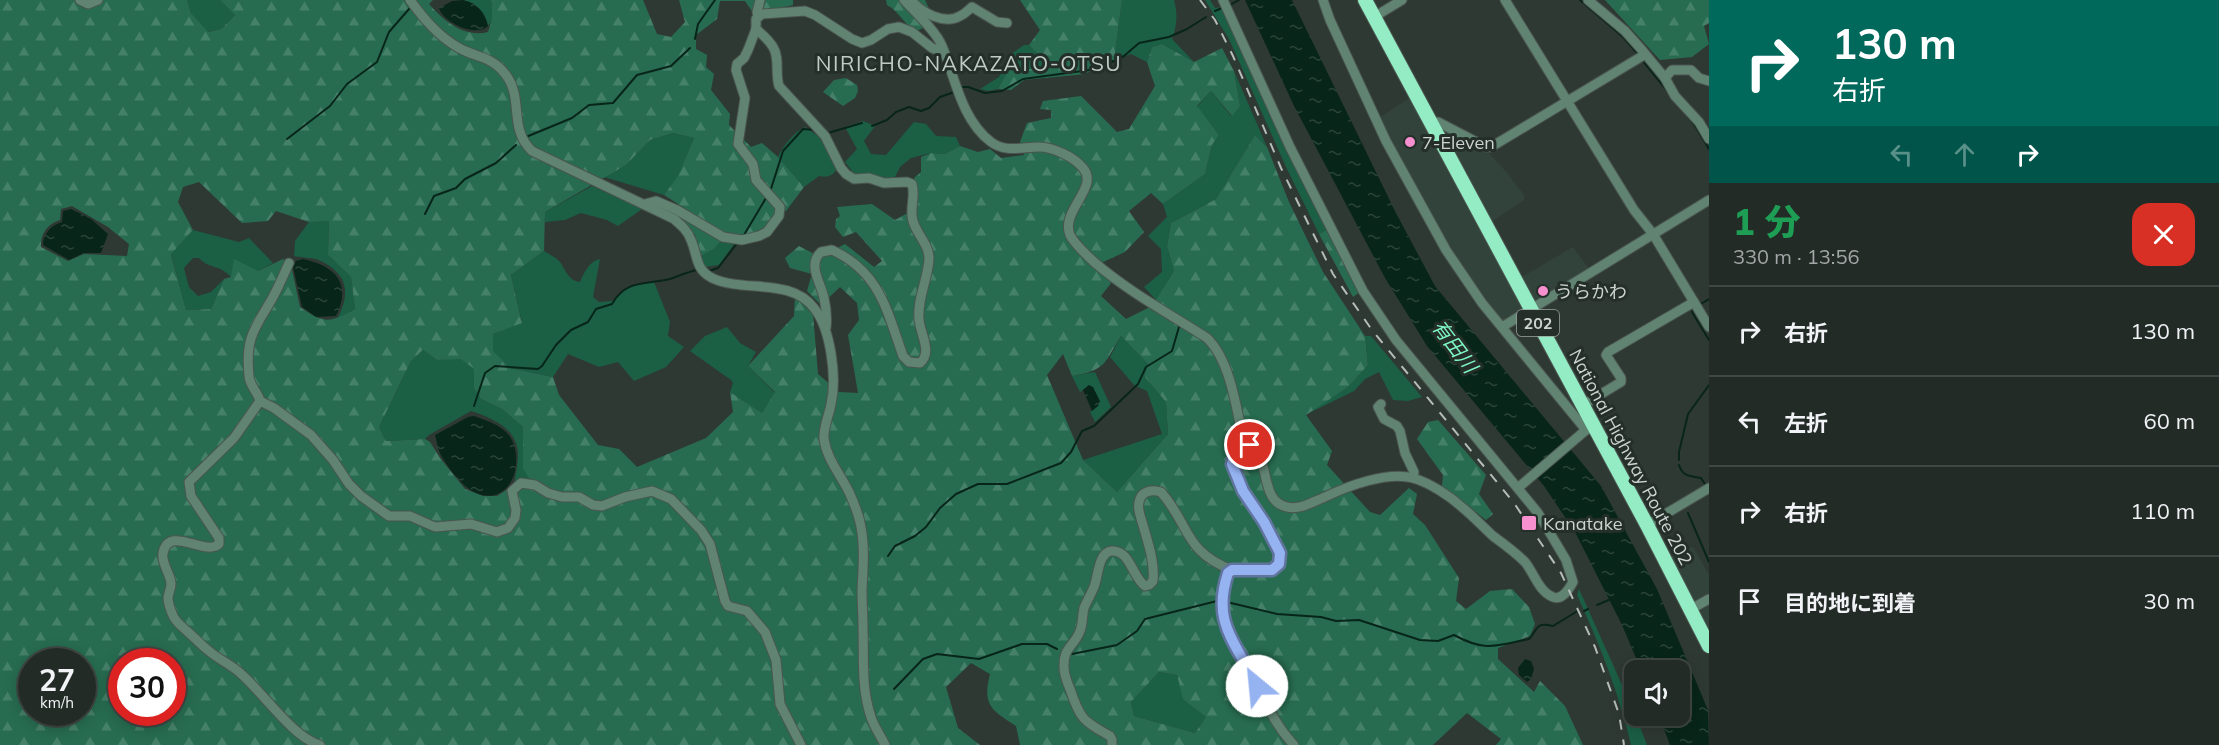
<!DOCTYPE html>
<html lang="ja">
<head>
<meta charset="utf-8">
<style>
  body { margin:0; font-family:Mulish,"Noto Sans JP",sans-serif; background:#2b332f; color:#f1f3f6; height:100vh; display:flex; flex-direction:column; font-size:22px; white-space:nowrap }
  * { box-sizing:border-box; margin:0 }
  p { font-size:20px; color:#a3a7a7 }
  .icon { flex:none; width:33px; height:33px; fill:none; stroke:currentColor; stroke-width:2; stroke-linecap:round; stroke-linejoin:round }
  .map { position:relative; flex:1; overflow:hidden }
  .sheet { display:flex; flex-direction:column; background:#232b27; width:510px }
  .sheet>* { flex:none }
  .hud { background:#00695c; color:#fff; overflow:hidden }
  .buttons { position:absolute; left:1624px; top:660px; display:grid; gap:12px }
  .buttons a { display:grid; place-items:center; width:66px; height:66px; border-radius:12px; background:#232b27; box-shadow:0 3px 15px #0003,0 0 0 2px #404744; font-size:30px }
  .speed { position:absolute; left:18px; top:648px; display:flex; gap:12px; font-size:30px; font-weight:700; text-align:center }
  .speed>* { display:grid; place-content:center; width:78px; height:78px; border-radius:50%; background:#232b27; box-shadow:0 3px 15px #0003,0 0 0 2px #404744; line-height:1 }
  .speed small { font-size:15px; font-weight:400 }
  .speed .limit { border:9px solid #d22; background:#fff; color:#111 }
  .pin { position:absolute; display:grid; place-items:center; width:51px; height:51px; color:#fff; margin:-26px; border:3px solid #fff; border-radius:50%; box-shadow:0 2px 6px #0007 }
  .me { position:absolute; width:66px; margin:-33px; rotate:332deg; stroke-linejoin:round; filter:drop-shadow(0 0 4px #0008) }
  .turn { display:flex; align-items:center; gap:21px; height:126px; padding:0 24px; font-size:27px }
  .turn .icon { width:78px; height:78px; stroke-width:2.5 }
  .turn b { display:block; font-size:42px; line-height:51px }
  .lanes { display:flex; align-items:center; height:57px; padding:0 24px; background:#0003; justify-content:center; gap:30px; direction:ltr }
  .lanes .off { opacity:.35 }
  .round { display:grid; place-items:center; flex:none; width:63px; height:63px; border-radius:18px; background:#2b332f }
  .headline { display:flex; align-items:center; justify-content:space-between; height:102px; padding:0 24px }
  h1 { font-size:36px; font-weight:800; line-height:45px; color:#1e9e55 }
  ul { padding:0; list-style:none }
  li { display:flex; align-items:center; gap:18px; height:90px; padding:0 24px; border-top:2px solid #404744 }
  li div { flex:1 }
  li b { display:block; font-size:22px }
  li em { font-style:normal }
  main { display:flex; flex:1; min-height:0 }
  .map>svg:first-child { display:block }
  .built { fill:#32433b }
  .green { fill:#1b5f45 }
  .forest { fill:url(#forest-firs); fill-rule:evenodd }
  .water { fill:url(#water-ripples) }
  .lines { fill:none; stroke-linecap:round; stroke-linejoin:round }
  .stream { stroke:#082519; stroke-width:2 }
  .minor-casing { stroke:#4b5550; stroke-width:11 }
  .highway-casing { stroke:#4b5550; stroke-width:16 }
  .minor { stroke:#608372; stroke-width:9 }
  .highway { stroke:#93ecc4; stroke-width:14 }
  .rail { stroke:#b5bcb9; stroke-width:2; stroke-dasharray:10 10; stroke-linecap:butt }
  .route-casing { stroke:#61749d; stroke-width:15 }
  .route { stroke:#95b2f1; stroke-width:10 }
  .poi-dot { fill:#f790ce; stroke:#252f2a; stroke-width:2 }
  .labels { text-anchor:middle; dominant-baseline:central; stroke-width:6; stroke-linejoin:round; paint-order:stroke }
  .shield { fill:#252f2a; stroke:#9ba29e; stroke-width:1.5 }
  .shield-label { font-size:16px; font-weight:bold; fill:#cdd3d0 }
  .poi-label { font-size:18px; fill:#cdd3d0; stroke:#252f2a; text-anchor:start }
  .street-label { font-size:18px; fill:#cdd3d0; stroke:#252f2a }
  .water-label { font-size:20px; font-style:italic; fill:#7df7c4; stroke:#252f2a }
  .quarter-label { font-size:21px; letter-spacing:1.5px; fill:#bfcbc5; stroke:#252f2a }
</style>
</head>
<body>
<main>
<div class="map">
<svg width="1709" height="745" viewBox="0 0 1709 745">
  <defs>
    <pattern id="forest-firs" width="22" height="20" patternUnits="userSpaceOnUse" patternTransform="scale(1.5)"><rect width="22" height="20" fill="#276c50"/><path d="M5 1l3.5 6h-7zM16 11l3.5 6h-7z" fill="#458068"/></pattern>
    <pattern id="water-ripples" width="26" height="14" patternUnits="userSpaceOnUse" patternTransform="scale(1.5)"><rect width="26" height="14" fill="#082519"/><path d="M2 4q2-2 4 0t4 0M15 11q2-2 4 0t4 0" fill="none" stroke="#2b4439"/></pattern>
  </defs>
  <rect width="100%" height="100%" fill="#2f3934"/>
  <g class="built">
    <path d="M1411 97 1526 310 1503 323 1472 283 1441 236 1379 118Z"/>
    <path d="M1436 125 1487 151 1508 174 1524 195V200L1491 222Z"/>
    <path d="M1573 247 1590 270 1534 306 1522 277Z"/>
    <path d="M1693 547 1709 575V637L1669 556Z"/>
  </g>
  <g class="green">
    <path d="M187 0H220L235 15 221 29 207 32 191 13Z"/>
    <path d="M463 0H490L492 3 493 19 488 26C485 13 476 3 463 0Z"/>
    <path d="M1122 0H1174C1178 14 1177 26 1172 39L1194 62 1162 44 1152 47 1147 62 1131 54 1114 60Z"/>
    <path d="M1205 0H1210L1215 8 1223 7 1328 229 1319 234 1286 167 1229 39Z"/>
    <path d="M1024 45H1029L1045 62 1041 69H1009L998 89 988 91 980 89 999 77 1011 54Z"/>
    <path d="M1234 71 1267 147 1255 135 1216 199 1171 223 1167 246 1174 271 1156 300 1144 287 1162 272 1161 249 1148 236 1167 217 1163 204 1205 174 1212 145 1219 135 1197 107 1211 91 1231 116 1240 106Z"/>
    <path d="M863 121 875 126 864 141 871 154 886 155 914 122 926 124 936 136 956 137 960 146 945 154 931 153 911 158 900 167 894 179 868 175 856 176 845 162 857 149 845 127Z"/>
    <path d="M805 127 821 138 837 168C834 176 826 178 819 176L804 187 778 157C783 146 794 132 805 127Z"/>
    <path d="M673 133 694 138 678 177 664 195 604 177 626 165 650 140Z"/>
    <path d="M592 186 642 209 618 226 607 220 581 213 565 220 545 222V212Z"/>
    <path d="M329 221 328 255 351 277 355 309 337 319C350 295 349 276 323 262 315 257 303 258 294 256L295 241 309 222Z"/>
    <path d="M193 230 239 242 249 238 273 263 258 271 231 277C218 263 212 271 199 258H193L184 268 189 287 198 296 211 292 224 279 211 309 186 310 171 253Z"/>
    <path d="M729 232 739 237 719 265 705 267 699 257 714 249Z"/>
    <path d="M544 251C549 254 557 258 560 262 567 272 568 280 580 282 584 273 589 261 600 259L593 297 599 302 612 301 629 287 654 282 670 322 668 336 684 347 666 367 634 381 618 362 599 367 568 354 553 377 510 368 492 351 493 334 522 322 511 275Z"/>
    <path d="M727 327 740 343 756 352 748 366 775 393 762 413 730 392 733 383 731 380 690 351 705 336Z"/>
    <path d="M1121 336 1148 364 1144 376 1166 402 1168 434 1117 492 1083 460 1162 434 1147 391 1134 385 1110 357Z"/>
    <path d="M1365 336H1371L1422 397 1408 401 1393 400 1379 372 1365 379 1354 391 1305 415 1348 387 1368 365Z"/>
    <path d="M423 350 437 360 461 358 474 369V388L481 399 502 409 523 427 530 480 514 483C516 474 518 463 518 454 517 428 492 418 471 411L429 435 425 439 386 441 379 427 411 361Z"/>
    <path d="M1095 372 1111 407 1095 422 1090 412 1098 406 1089 385 1080 392 1072 376Z"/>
    <path d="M1579 589 1636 716 1647 745H1631C1619 693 1599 643 1577 595Z"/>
    <path d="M1159 672 1177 675 1184 699 1206 717 1195 733 1134 716 1131 702Z"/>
  </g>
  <g class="forest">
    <path d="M0 0H187L191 13 208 32 221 29 235 15 220 0H433L429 4C444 21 464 38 488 32L492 19V3L490 0H643L657 34 671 37 685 22 679 0H793V5L754 14 745 1H720L717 19 696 35V49L707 55 706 67 714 74 711 90 730 114 729 125 751 147 762 143 778 157 804 187 786 211H777L763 231 739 237 729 232 714 249 699 257 695 235 680 219 689 211 664 195 678 176 694 138 673 133 650 140 626 165 545 212 544 251 511 275 522 323 493 334V351L510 368 553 377 559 395 598 445 619 449 637 467 706 438 733 412 730 392 762 413 775 392 748 366 794 316 795 297 813 314 818 374 839 392 858 393 848 335 859 320 857 303 840 287 821 305 807 291 812 274 790 268 785 258 799 246 820 257 845 244 874 267 882 261 856 232 843 237 835 227 836 219 840 216 837 207 872 204 895 220 915 209 917 185 914 178 921 172V157L931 153 945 154 960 146 978 152 990 149 1001 158 1024 155 1020 142 1027 123 1051 118V110L1040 109 1043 101 1081 96 1117 132 1129 129 1155 86 1147 62 1152 47 1162 44 1194 62 1222 48 1234 71 1240 106 1232 116 1211 91 1197 106 1219 135 1212 145 1205 174 1163 204 1151 193 1129 211 1144 232 1125 252 1101 263 1111 283 1101 296 1126 319 1152 306 1174 271 1167 246 1171 223 1216 199 1255 135 1267 147 1289 202 1323 272 1365 336 1368 365 1348 387 1306 415 1332 451 1327 465 1370 512 1380 515 1409 488 1417 494 1413 514 1425 525 1459 578 1456 601 1466 609 1490 591 1512 589 1529 607 1535 624 1530 636 1498 648V659L1534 692 1540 681 1565 706 1583 745H1496L1501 739 1467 713 1433 745H1020L1016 726C992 710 982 706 990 674L971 663 946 687 958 728 980 745H0ZM199 182 242 223 268 221 276 211 309 222 329 221 328 255 351 277 355 309C330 323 324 324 300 307L291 265 283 259 258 271 234 259 231 277 224 279 211 309 186 310 171 254 193 230 178 202 183 187ZM72 206 108 227 129 244 127 256 84 254 68 261 41 247C40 234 48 223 60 220L61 209ZM1121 336 1148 364 1144 376 1166 402 1168 434 1117 492 1083 460 1047 375 1063 354 1072 376C1107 370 1104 363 1121 336ZM423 350 437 360 461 359 474 369V388L481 399 502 409 523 427V468L530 480 511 487 497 496H483L465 489 440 458 430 442 425 439 386 441 379 427 411 361ZM32 662H82V712H32ZM122 662H172V712H122ZM1159 672 1177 675 1183 699 1206 717 1195 733 1134 716 1131 702Z"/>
    <path d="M886 0H925L930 11 914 13 923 28 916 31C903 24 900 12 887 5Z"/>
    <path d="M1020 0H1122L1114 60 1085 74 1024 80 1011 90 998 89 1009 69H1041L1045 62 1029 45 1040 30Z"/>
    <path d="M1605 0H1709V23L1704 26 1709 44 1692 57 1660 60Z"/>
    <path d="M846 78 857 85 858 91 855 98 843 106 823 92 834 80Z"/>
    <path d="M1328 229 1361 291 1353 297 1319 234Z"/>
    <path d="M1438 420 1486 475 1479 494 1493 514 1486 520 1442 486 1443 475 1417 439 1428 422Z"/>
  </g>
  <g class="water">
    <path d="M463 0C477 3 485 12 488 26 477 38 443 23 439 8L452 1Z"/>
    <path d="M1245 0H1292L1396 213 1435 286 1601 486 1657 589 1708 710 1709 745H1670L1659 716H1680V670H1641L1622 625 1575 532 1544 486 1427 346 1385 278 1294 106Z"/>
    <path d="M71 209 90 218 108 234 101 253H84L69 260 43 245C43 234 51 225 62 222L63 211Z"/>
    <path d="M303 259C336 266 352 284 336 316L316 317 302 307 293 267 296 261Z"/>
    <path d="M1089 385 1093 387 1100 401 1098 406 1092 411 1083 390Z"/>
    <path d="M474 416C485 420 498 424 506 432 523 448 519 488 495 495 472 501 452 474 442 457 438 451 437 442 435 435L468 417Z"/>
    <path d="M1525 659 1531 661 1534 669 1531 679 1527 682 1519 675 1518 668Z"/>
  </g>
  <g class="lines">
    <g class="stream">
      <path d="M1580 0 1623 37 1637 53"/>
      <path d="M1230 5 1239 0"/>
      <path d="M1215 11 1222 8"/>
      <path d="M695 39 698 24 715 0"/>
      <path d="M1643 61 1694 124 1709 149"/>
      <path d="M961 87H968L985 93 1002 91 1023 79 1097 69 1124 56 1139 43 1169 37 1187 29 1206 17"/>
      <path d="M872 126 887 120 896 112 909 107 921 111 929 108 940 97 954 92"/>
      <path d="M828 133 862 123"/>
      <path d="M526 137 572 118 589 105 613 103 637 75 671 66 690 48"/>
      <path d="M287 139 330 106 347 84 377 62 389 32 409 9"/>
      <path d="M770 192 783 151 803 129 815 130"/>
      <path d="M425 214 434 196 456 188 465 179 496 163 516 145"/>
      <path d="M744 235 766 198"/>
      <path d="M709 271 718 268 738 242"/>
      <path d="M1699 305 1709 299"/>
      <path d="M1695 309 1692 312 1709 340"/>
      <path d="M474 406 485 373 495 366 538 369 542 366 556 345 571 330 588 322 596 309 612 304C626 279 646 285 670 279 679 276 687 272 697 270"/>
      <path d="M1679 460V452L1688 414 1709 385"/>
      <path d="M1679 465C1683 477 1690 476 1701 478L1707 487"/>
      <path d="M1688 513 1709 562"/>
      <path d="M888 556 895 546 915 536 926 527 940 508 956 494 978 484H1007L1061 463 1071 452 1082 431 1094 426 1138 384 1146 367 1172 351 1179 327"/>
      <path d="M1231 603 1277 614 1321 617 1336 621 1359 620 1420 640 1438 641 1454 635C1485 652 1496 646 1529 639 1539 628 1535 622 1553 626L1576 612"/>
      <path d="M1597 605 1611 599"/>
      <path d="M1584 611 1588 609"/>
      <path d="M1072 654 1117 645 1137 631 1145 619 1217 601"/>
      <path d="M894 689 923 659 937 654 979 659 1022 644H1047L1057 649"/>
    </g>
    <defs>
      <g id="minor">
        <path d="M80 0 88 4 98 0"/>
        <path d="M410 0C424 19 438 36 459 48 477 58 492 56 506 75 524 99 508 128 532 151L674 219C681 225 688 231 691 240 698 256 695 269 712 278 744 293 790 277 814 308 831 329 837 378 831 404 829 416 823 427 824 439 827 460 841 475 849 492 854 503 859 515 861 527 865 548 863 569 862 590 862 602 863 615 863 627 864 657 861 688 871 717 874 727 881 736 885 745"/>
        <path d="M904 0C915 12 936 31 942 46 955 77 961 119 991 142 1006 153 1022 147 1039 147 1053 147 1074 157 1083 168 1100 187 1060 211 1070 235 1075 245 1086 254 1094 262 1129 292 1168 313 1207 338 1231 361 1237 412 1244 444"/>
        <path d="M1223 0 1290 147 1363 291 1396 340 1538 513 1566 560 1573 582C1569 589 1562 601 1553 597 1539 592 1534 573 1525 562 1516 553 1504 544 1493 536 1483 527 1474 517 1463 508 1450 496 1430 483 1413 478 1387 471 1348 486 1325 497 1312 502 1301 510 1287 507 1256 501 1274 449 1244 444 1197 466 1307 548 1272 570H1232L1228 573C1224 585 1220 601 1222 614 1224 634 1239 652 1249 669 1264 696 1271 721 1294 745"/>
        <path d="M1323 0 1330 20 1386 141 1446 250 1482 303 1586 430"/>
        <path d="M1505 0 1634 210 1653 234 1709 327"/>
        <path d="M1588 0 1625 31 1642 50 1665 78 1675 96 1699 122 1709 139"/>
        <path d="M912 1C922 13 945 25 960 16 965 14 968 10 972 7L997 22 1007 23"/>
        <path d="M758 17 757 12 760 0"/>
        <path d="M1374 17 1402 0"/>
        <path d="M1665 78 1672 70H1691L1699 78 1709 81"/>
        <path d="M1431 123 1438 122 1486 147H1491L1644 55"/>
        <path d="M645 204 656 201 677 210 723 237 742 240 759 236 767 232 779 216 780 207 756 180 753 164 738 144 745 98 736 70 737 64 744 58 748 50 756 29"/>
        <path d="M1502 327 1709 200"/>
        <path d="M826 328C827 320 826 307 824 298 821 283 807 265 821 252L832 250C880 272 887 311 903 356L909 362 920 363C933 352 920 334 919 319 917 299 928 279 929 259 929 244 917 235 913 221 909 209 916 196 912 184L907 182 884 183 869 178 854 179 846 174 841 168 825 136 779 86C775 74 780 58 773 47 769 40 762 34 756 29V19L762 14 805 11 815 15 852 39 862 43 871 40 888 29 899 27 912 32 932 48 944 53"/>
        <path d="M260 401C258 392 249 385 249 376 245 336 255 329 273 297 279 286 284 274 289 263"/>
        <path d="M1381 404 1378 407 1384 419 1397 426 1400 431 1405 453 1414 472 1413 478"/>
        <path d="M1583 405 1621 382V378L1606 355 1608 352 1694 302"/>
        <path d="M1519 487 1586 430 1591 428"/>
        <path d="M1647 525 1709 488"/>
        <path d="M1691 609 1709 599"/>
        <path d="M320 745C293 738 262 691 239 672 230 664 218 659 209 651 201 645 195 638 188 632 184 628 178 624 175 619 172 615 168 603 168 598 168 594 171 589 171 584 171 574 161 564 163 553 169 524 205 557 219 544V538L191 496 189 482 234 438 260 401 274 408 311 435 333 460 349 484 361 496 389 516H410L435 527 471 524 497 532 508 528 515 518 516 510 512 491 521 483 535 485 548 493 562 497H579L593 505 602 506 625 497 652 491 671 499 701 530 710 544 725 601 728 606 747 611 765 632 776 660 780 704 801 745"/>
        <path d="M1112 745V740L1110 736C1083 721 1080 719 1070 689 1067 682 1064 675 1064 667 1063 647 1074 647 1080 631 1083 624 1082 616 1084 608 1087 601 1091 594 1094 587 1098 578 1098 553 1111 551 1130 549 1132 577 1145 586L1149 585 1153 581C1155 562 1148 543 1143 525 1141 518 1137 510 1139 502 1141 491 1152 489 1161 492 1190 525 1184 552 1232 570"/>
      </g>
      <path id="highway" d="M1365 0 1647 525 1709 646"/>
    </defs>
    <use href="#minor" class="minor-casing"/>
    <use href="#highway" class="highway-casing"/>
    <use href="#minor" class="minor"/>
    <use href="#highway" class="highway"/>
    <path class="rail" d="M1200 0 1215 20 1233 56 1281 168 1333 274 1372 330 1514 503 1561 573 1595 647 1619 714 1624 745"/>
  </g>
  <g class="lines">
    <defs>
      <path id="route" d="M1250 445 1244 444 1236 449 1232 464 1243 491 1264 522 1280 553 1279 564 1272 570H1232L1228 573C1211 624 1237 643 1257 686"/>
    </defs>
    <use href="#route" class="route-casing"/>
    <use href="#route" class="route"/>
  </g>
  <g class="poi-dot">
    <circle cx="1410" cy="142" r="6"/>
    <circle cx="1543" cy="291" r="6"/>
    <rect x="1521" y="515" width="16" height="16" rx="3"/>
  </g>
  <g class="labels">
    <rect class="shield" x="1517" y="310" width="42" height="26" rx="4.5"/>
    <g class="shield-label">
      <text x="1538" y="323">202</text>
    </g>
    <g class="poi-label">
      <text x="1422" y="142">7-Eleven</text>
      <text x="1555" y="291">うらかわ</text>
      <text x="1543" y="523">Kanatake</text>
    </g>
    <g class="street-label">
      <text transform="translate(1631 457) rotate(62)">National Highway Route 202</text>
    </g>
    <g class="water-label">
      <text transform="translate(1455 346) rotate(53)">有田川</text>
    </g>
    <g class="quarter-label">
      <text x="969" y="63">NIRICHO-NAKAZATO-OTSU</text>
    </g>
  </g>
</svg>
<div class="buttons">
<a><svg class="icon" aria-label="sound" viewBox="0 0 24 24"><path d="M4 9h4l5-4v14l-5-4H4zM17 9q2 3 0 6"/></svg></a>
</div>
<div class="speed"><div>27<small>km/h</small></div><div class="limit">30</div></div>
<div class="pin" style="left:1250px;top:445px;background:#d93025"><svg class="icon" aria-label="arrive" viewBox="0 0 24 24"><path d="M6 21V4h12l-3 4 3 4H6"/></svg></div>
<svg class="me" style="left:1257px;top:686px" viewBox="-20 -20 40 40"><circle r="19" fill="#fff"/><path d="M0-13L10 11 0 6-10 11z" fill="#95b2f1"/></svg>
</div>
<section class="sheet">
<div class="hud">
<div class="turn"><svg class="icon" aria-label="right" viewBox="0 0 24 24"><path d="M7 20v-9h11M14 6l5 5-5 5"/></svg><div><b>130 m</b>右折</div></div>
<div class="lanes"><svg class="icon off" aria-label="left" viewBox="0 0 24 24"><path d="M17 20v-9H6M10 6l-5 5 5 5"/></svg><svg class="icon off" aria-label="ahead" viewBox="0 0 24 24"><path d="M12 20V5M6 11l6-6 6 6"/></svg><svg class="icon" aria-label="right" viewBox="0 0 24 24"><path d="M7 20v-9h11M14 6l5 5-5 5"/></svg></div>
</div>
<div class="headline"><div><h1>1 分</h1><p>330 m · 13:56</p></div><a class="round" style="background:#d93025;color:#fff"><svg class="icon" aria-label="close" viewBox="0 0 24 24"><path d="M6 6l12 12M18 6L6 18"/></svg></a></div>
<ul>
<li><svg class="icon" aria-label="right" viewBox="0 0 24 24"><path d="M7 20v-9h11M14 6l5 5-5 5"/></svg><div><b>右折</b></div><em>130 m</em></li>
<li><svg class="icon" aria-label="left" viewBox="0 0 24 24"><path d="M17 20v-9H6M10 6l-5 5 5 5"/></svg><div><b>左折</b></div><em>60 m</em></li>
<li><svg class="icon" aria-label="right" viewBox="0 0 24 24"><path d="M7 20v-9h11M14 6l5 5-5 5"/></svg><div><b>右折</b></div><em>110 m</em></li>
<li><svg class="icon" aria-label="arrive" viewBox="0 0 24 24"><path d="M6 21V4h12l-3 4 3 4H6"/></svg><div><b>目的地に到着</b></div><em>30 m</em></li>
</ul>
</section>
</main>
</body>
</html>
